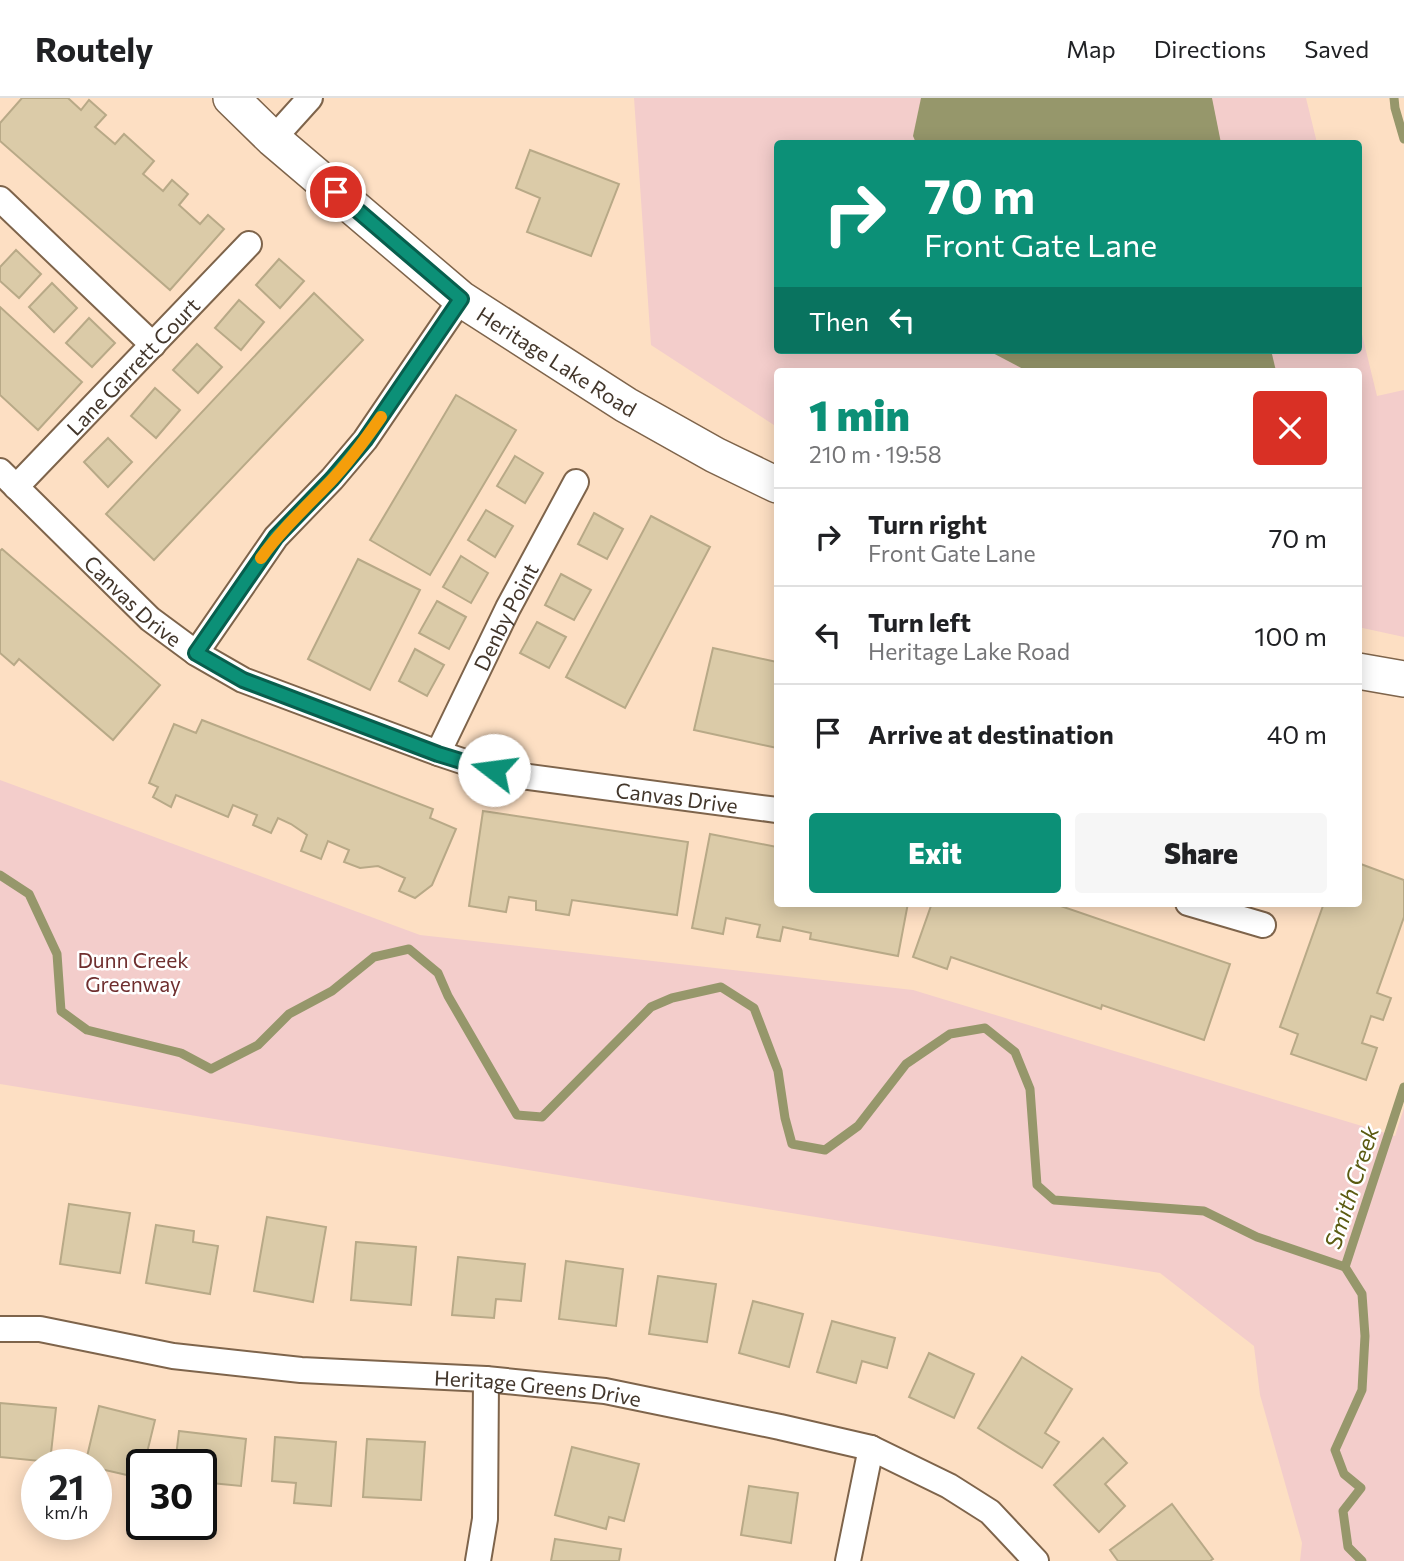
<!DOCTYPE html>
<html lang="en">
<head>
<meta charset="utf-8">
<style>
  body { margin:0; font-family:Commissioner,sans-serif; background:#f6f6f6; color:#202124; height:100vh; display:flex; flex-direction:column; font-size:26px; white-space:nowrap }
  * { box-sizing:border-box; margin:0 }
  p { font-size:23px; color:#757577 }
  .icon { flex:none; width:38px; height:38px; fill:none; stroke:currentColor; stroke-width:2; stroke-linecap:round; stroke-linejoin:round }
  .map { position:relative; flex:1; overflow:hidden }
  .details { position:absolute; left:774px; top:270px; width:588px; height:539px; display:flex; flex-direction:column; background:#fff; border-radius:7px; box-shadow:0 4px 18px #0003 }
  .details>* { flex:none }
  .banner { position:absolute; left:774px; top:42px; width:588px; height:214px; border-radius:7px; box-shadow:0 4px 18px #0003; background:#0c9077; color:#fff; overflow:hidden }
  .speed { position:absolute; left:21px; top:1351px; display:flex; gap:14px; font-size:35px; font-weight:700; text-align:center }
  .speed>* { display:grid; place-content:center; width:91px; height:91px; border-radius:50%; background:#fff; box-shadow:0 4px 18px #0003; line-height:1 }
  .speed small { font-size:18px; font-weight:400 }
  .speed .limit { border:4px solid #111; border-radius:10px; background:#fff; color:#111 }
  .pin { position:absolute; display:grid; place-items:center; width:60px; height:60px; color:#fff; margin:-30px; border:4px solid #fff; border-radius:50%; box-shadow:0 2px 7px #0007 }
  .me { position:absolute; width:77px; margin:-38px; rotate:285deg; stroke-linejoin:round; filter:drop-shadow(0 0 5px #0008) }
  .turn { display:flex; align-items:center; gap:24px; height:147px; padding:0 35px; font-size:32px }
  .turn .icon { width:91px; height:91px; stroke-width:2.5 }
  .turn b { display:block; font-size:49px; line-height:60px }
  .then { display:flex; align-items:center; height:66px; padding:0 35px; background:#0003; gap:14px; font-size:26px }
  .round { display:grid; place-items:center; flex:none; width:74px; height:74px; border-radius:7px; background:#f6f6f6 }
  .summary { display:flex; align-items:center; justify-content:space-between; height:119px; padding:0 35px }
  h1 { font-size:42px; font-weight:800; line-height:52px; color:#0c9077 }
  .cta { display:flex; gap:14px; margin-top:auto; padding:14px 35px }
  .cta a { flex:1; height:80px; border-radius:7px; background:#0c9077; color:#fff; font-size:28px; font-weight:800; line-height:80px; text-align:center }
  .cta a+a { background:#f6f6f6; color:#202124 }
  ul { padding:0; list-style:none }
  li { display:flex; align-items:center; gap:21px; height:98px; padding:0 35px; border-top:2px solid #e0e0e0 }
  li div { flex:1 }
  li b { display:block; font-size:26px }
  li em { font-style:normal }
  header { display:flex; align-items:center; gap:42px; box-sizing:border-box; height:98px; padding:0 35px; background:#fff; border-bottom:2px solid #e0e0e0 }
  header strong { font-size:33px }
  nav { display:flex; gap:38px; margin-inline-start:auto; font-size:24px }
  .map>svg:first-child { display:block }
  .green { fill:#f3cdcb }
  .water { fill:#96976b }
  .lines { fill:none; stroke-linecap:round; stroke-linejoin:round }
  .stream { stroke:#96976b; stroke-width:9 }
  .building { fill:#dbcba8; stroke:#b8a987; stroke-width:2 }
  .street-casing { stroke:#7e644b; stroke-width:28 }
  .secondary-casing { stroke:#7e644b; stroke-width:38 }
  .street { stroke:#fff; stroke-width:24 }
  .secondary { stroke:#fff; stroke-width:35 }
  .route-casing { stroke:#085e4d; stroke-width:18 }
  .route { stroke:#0c9077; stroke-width:12 }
  .slow { stroke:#f59e0b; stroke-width:12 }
  .labels { text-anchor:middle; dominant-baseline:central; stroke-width:5; stroke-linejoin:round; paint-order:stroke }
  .street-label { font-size:21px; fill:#42362b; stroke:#fff }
  .park-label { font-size:21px; fill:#6f2f2f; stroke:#fff }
  .water-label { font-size:23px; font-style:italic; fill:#5b5b11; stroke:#fff }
</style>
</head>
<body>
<header>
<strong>Routely</strong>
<nav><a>Map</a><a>Directions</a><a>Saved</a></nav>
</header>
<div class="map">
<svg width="1404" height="1463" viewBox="0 0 1404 1463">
  <rect width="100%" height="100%" fill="#fddfc3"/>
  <g class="green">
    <path d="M634 0H1306L1317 45 777 46V252H1358V220L1377 298 1404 292V539L1358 529V273H777V329L651 247Z"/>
    <path d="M0 682 420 837 913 892 1395 1038 1404 1010V1463H1300L1302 1445 1260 1297 1254 1248 1160 1175 0 986Z"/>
  </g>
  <g class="water">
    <path d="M921 0H1212L1221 45H916L913 38Z"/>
    <path d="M987 252H1271L1276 273H1027Z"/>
  </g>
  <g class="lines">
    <g class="stream">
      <path d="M1394 0 1395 10 1404 41"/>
      <path d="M0 777 29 796 57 856 61 913 87 932 181 955 211 971 258 947 289 916 332 893 374 859 409 851 438 875 448 898 517 1017 542 1019 651 909 672 900 721 889 754 910 778 973 785 1020 792 1046 825 1052 858 1028 906 966 950 936 985 930 1015 954 1030 991 1037 1087 1054 1102 1204 1113 1257 1139 1345 1169"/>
      <path d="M1362 1463 1348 1449 1343 1413 1361 1390 1344 1376 1335 1352 1362 1292 1365 1238 1362 1196 1345 1169 1404 989"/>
    </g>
  </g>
  <g class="building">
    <path d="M22 0H68L81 12 89 2 106 17 95 29 115 46 124 36 154 63 143 76 163 93 172 82 188 96 179 107 200 126 208 117 224 131 170 192 0 43V25Z"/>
    <path d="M530 52 619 86 591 158 527 134 540 100 516 90Z"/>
    <path d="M16 152 41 176 19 200 0 183V169Z"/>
    <path d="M279 161 304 183 280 210 256 187Z"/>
    <path d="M52 185 77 210 54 234 29 209Z"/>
    <path d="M314 195 363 242 154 462 106 416Z"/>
    <path d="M239 202 264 224 241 252 215 230Z"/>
    <path d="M0 209 82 284 38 332 0 297Z"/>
    <path d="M89 220 115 245 92 269 66 245Z"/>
    <path d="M197 246 222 269 198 295 173 272Z"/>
    <path d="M155 290 180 312 156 340 131 318Z"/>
    <path d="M456 297 516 332 430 477 370 442Z"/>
    <path d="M108 340 132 364 108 389 84 364Z"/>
    <path d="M515 358 543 375 525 405 497 388Z"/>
    <path d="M486 412 513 428 495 459 468 442Z"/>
    <path d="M594 415 623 431 607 461 578 446Z"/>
    <path d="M651 418 710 449 625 610 566 579Z"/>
    <path d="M2 451 160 587 113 642 19 561 14 567 0 555V453Z"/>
    <path d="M461 458 488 475 471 505 443 489Z"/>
    <path d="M358 461 420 492 370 592 308 561Z"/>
    <path d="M561 476 591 492 574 522 545 507Z"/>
    <path d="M437 503 466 519 449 551 419 535Z"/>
    <path d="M537 524 566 539 549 570 520 555Z"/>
    <path d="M713 550 777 564V650L694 632Z"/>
    <path d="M415 551 444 567 427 598 399 583Z"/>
    <path d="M202 622 433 711 430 720 456 731 432 787 415 800 399 793 405 780 378 768 360 770 344 764 349 752 328 743 321 761 301 753 307 737 291 726 278 720 271 735 253 727 257 717 233 707 228 719 176 697 171 709 153 699 158 689 149 685 174 626 196 635Z"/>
    <path d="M483 713 688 744 677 817 572 802 569 817 536 812V803L509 799 506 814 469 808Z"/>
    <path d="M710 736 777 749V805H908L898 858 810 841 811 835 783 829 780 843 757 839 760 827 726 820 723 836 692 830Z"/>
    <path d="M1358 765 1404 782V819L1377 895 1391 900 1383 922 1371 918 1362 945 1377 950 1366 982 1291 956 1298 936 1280 929 1324 805H1358Z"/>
    <path d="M932 805H1052L1230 866 1204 942 1102 907 1101 911 951 859 947 871 913 859Z"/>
    <path d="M69 1106 130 1115 120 1175 60 1166Z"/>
    <path d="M267 1119 326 1129 313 1204 254 1193Z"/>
    <path d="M156 1127 194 1133 193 1144 218 1148 210 1196 146 1185Z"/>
    <path d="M356 1144 416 1149 411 1207 351 1202Z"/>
    <path d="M458 1159 525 1166 521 1203 496 1201 494 1220 452 1217Z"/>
    <path d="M566 1163 623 1171 616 1228 559 1221Z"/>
    <path d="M658 1178 716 1186 707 1244 649 1236Z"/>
    <path d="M753 1203 803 1216 789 1269 739 1255Z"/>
    <path d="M832 1223 895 1240 887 1270 862 1263 856 1285 817 1274Z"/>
    <path d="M929 1255 974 1276 954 1320 909 1299Z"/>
    <path d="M1022 1259 1072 1291 1045 1335 1059 1344 1042 1370 978 1330Z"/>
    <path d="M0 1305 56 1310 50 1364 0 1359Z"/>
    <path d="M99 1308 155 1322 144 1367H142L140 1380 96 1370V1367H85Z"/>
    <path d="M179 1333 246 1341 241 1388 201 1384V1367H175Z"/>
    <path d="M275 1339 336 1344 331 1408 294 1405 296 1385 272 1383Z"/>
    <path d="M1103 1340 1127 1365 1105 1386 1125 1408 1099 1434 1054 1387Z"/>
    <path d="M367 1341 425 1344 421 1402 363 1399Z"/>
    <path d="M572 1349 639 1366 624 1423 609 1419 606 1431 555 1417Z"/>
    <path d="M749 1388 798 1395 791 1445 741 1437Z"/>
    <path d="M1172 1406 1213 1461 1210 1463H1118L1110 1452Z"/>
    <path d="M555 1441 621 1451 619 1463H551Z"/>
  </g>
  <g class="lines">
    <defs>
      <g id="street">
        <path d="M273 41 310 0"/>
        <path d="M0 101 153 247"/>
        <path id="s1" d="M0 373 150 521 196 555 243 582 438 655 474 667 514 677 777 712"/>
        <path id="s2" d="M16 389 249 146"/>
        <path d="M196 555 276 439 332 381 365 342 461 201"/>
        <path id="s3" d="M438 655 508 510 576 384"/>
        <path d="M1188 805 1263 827"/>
        <path id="s4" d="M0 1231H40L173 1258 301 1272 486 1281 605 1293 780 1329 871 1350 949 1388 990 1414 1036 1463"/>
        <path d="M478 1463 485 1421 486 1281"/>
        <path d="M848 1463 871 1350"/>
      </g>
      <g id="secondary">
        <path id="s5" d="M231 0 273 41 461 201 626 307 715 357 777 387"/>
        <path d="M1358 573 1404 581"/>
      </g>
    </defs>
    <use href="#street" class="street-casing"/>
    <use href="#secondary" class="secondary-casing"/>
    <use href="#street" class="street"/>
    <use href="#secondary" class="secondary"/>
  </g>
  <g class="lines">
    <defs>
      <path id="route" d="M336 94 461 201 365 342 332 381 276 439 196 555 243 582 438 656 474 667 494 672"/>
    </defs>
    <use href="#route" class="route-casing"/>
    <use href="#route" class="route"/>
    <path class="slow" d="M261 460C281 432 306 409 330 384 349 364 365 342 381 319"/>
  </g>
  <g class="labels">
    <g class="street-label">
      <text stroke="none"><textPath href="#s5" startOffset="420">Heritage Lake Road</textPath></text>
      <text stroke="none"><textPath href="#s2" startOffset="168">Lane Garrett Court</textPath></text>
      <text stroke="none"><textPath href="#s1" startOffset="186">Canvas Drive</textPath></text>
      <text stroke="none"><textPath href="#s3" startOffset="152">Denby Point</textPath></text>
      <text stroke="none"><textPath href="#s1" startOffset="774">Canvas Drive</textPath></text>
      <text stroke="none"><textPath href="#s4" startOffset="542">Heritage Greens Drive</textPath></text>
    </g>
    <g class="park-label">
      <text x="133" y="861">Dunn Creek<tspan x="133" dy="24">Greenway</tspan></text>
    </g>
    <g class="water-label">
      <text transform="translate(1351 1089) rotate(-72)">Smith Creek</text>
    </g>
  </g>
</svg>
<div class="speed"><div>21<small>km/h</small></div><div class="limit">30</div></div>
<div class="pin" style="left:336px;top:94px;background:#d93025"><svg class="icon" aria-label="arrive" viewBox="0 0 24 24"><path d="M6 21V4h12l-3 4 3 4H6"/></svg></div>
<svg class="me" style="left:494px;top:672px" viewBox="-20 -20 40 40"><circle r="19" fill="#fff"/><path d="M0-13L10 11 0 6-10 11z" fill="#0c9077"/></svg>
<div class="banner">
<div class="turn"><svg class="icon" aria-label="right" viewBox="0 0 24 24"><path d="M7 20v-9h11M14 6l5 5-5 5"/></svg><div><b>70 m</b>Front Gate Lane</div></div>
<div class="then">Then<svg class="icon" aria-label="left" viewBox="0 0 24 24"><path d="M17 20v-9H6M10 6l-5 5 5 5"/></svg></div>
</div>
<section class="details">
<div class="summary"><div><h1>1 min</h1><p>210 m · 19:58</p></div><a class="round" style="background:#d93025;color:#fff"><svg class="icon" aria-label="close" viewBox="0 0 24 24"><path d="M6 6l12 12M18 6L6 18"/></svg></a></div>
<ul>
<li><svg class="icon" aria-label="right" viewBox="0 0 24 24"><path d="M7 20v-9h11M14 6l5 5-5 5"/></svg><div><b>Turn right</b><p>Front Gate Lane</p></div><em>70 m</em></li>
<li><svg class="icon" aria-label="left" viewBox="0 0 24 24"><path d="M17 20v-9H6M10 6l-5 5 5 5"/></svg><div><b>Turn left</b><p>Heritage Lake Road</p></div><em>100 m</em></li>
<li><svg class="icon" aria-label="arrive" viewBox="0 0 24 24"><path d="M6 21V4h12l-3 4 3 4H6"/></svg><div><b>Arrive at destination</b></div><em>40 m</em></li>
</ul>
<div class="cta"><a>Exit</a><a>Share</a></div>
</section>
</div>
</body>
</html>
